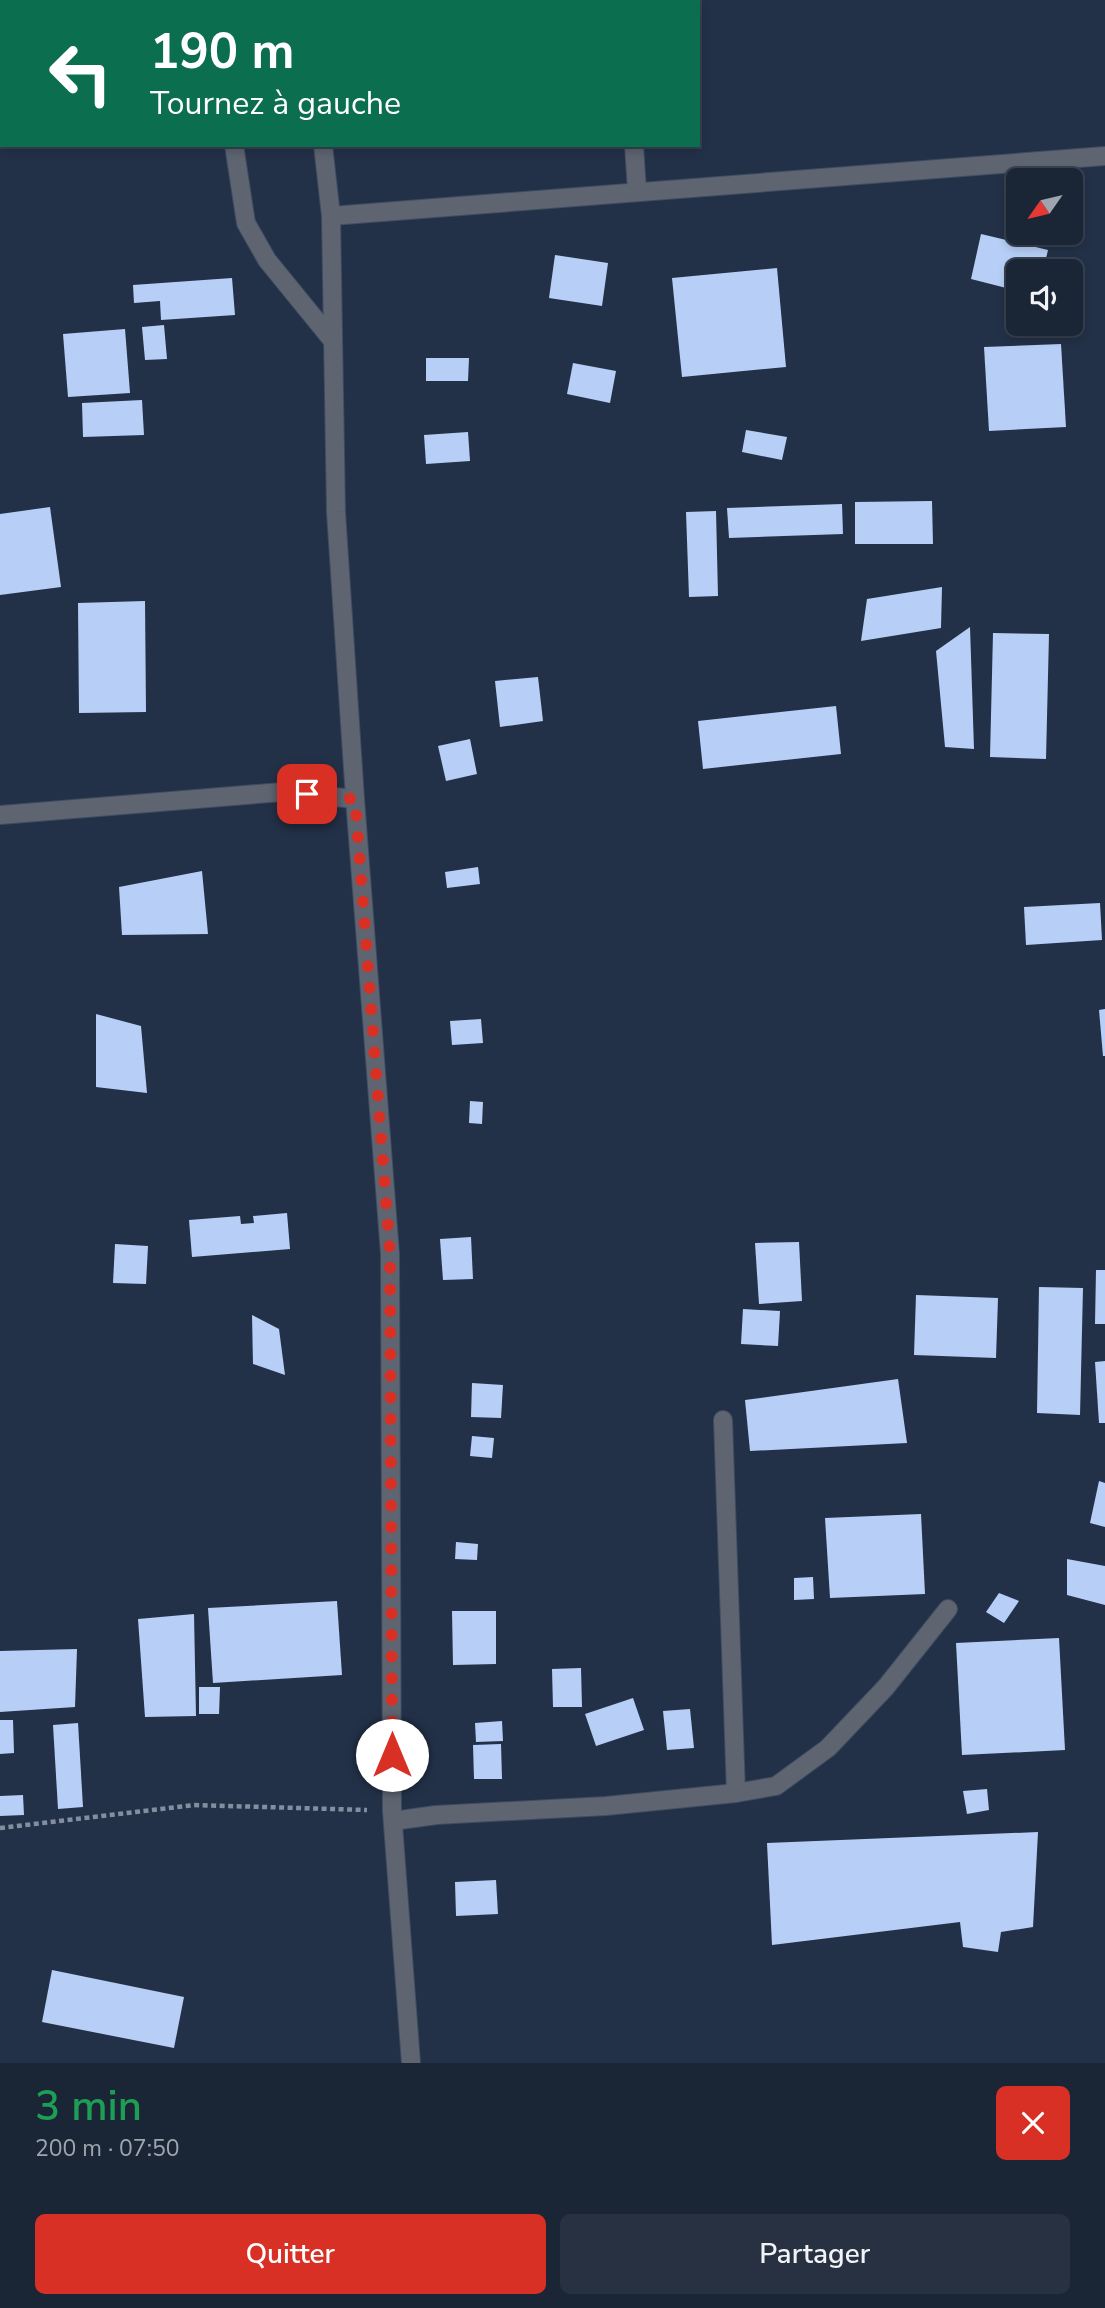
<!DOCTYPE html>
<html lang="fr">
<head>
<meta charset="utf-8">
<style>
  body { margin:0; font-family:"Nunito Sans",sans-serif; background:#273142; color:#f1f3f6; height:100vh; display:flex; flex-direction:column; font-size:26px; white-space:nowrap }
  * { box-sizing:border-box; margin:0 }
  p { font-size:23px; color:#9fa5ad }
  .icon { flex:none; width:38px; height:38px; fill:none; stroke:currentColor; stroke-width:2; stroke-linecap:round; stroke-linejoin:round }
  .map { position:relative; height:2063px; overflow:hidden }
  .details { display:flex; flex-direction:column; background:#1a2536; flex:1 }
  .details>* { flex:none }
  .top-card { position:absolute; left:0px; top:0px; width:700px; height:147px; box-shadow:0 4px 10px #0003,0 0 0 2px #384251; background:#0b6e4f; color:#fff; overflow:hidden }
  .needle { width:46px; rotate:236deg }
  .fabs { position:absolute; left:1006px; top:168px; display:grid; gap:14px }
  .fabs a { display:grid; place-items:center; width:77px; height:77px; border-radius:10px; background:#1a2536; box-shadow:0 4px 10px #0003,0 0 0 2px #384251; font-size:35px }
  .pin { position:absolute; display:grid; place-items:center; width:60px; height:60px; color:#fff; margin:-30px; border-radius:14px; box-shadow:0 4px 10px #0006 }
  .me { position:absolute; width:77px; margin:-38px; rotate:0deg; stroke-linejoin:round; filter:drop-shadow(0 0 5px #0008) }
  .turn { display:flex; align-items:center; gap:24px; height:147px; padding:0 35px; font-size:32px }
  .turn .icon { width:91px; height:91px; stroke-width:2.5 }
  .turn b { display:block; font-size:49px; line-height:60px }
  .round { display:grid; place-items:center; flex:none; width:74px; height:74px; border-radius:10px; background:#273142 }
  .headline { display:flex; align-items:center; justify-content:space-between; height:119px; padding:0 35px }
  h1 { font-size:42px; font-weight:600; line-height:52px; color:#1e9e55 }
  .primary-button { display:flex; gap:14px; margin-top:auto; padding:14px 35px }
  .primary-button a { flex:1; height:80px; border-radius:10px; background:#d93025; color:#fff; font-size:28px; font-weight:600; line-height:80px; text-align:center }
  .primary-button a+a { background:#273142; color:#f1f3f6 }
  .map>svg:first-child { display:block }
  .building { fill:#b7cff6 }
  .lines { fill:none; stroke-linecap:round; stroke-linejoin:round }
  .minor-casing { stroke:#3f4c62; stroke-width:20 }
  .path { stroke:#838ea0; stroke-width:4.5; stroke-dasharray:5 3.5; stroke-linecap:butt }
  .minor { stroke:#5e6571; stroke-width:18 }
  .route { stroke:#d93025; stroke-width:12; stroke-dasharray:0 21.6 }
</style>
</head>
<body>
<div class="map">
<svg width="1105" height="2063" viewBox="0 0 1105 2063">
  <rect width="100%" height="100%" fill="#233148"/>
  <g class="building">
    <path d="M981 234 1048 250 1043 271H1018V291L971 279Z"/>
    <path d="M555 255 608 263 602 306 549 298Z"/>
    <path d="M777 268 786 367 682 377 672 278Z"/>
    <path d="M232 278 235 315 161 320 160 301 134 303 133 285Z"/>
    <path d="M164 325 167 359 145 360 142 327Z"/>
    <path d="M125 329 130 393 68 397 63 334Z"/>
    <path d="M1061 344 1066 427 989 431 984 347Z"/>
    <path d="M426 358H469L468 381H426Z"/>
    <path d="M573 363 616 371 610 403 567 394Z"/>
    <path d="M142 400 144 435 83 437 82 403Z"/>
    <path d="M746 430 787 437 782 460 742 452Z"/>
    <path d="M468 432 470 461 426 464 424 435Z"/>
    <path d="M932 501 933 544H855V502Z"/>
    <path d="M842 504 843 534 729 538 727 508Z"/>
    <path d="M50 507 61 587 0 595V514Z"/>
    <path d="M716 511 718 596 689 597 686 512Z"/>
    <path d="M942 587 941 628 861 641 867 599Z"/>
    <path d="M145 601 146 712 79 713 78 603Z"/>
    <path d="M970 627 974 749 945 747 936 651Z"/>
    <path d="M993 633 1049 634 1046 759 990 757Z"/>
    <path d="M538 677 543 721 500 727 495 681Z"/>
    <path d="M836 706 841 754 703 769 698 721Z"/>
    <path d="M470 739 477 774 446 781 438 746Z"/>
    <path d="M478 867 480 884 447 888 445 872Z"/>
    <path d="M202 871 208 934 122 935 119 887Z"/>
    <path d="M1100 903 1102 940 1026 945 1024 907Z"/>
    <path d="M1105 1009V1056H1103L1099 1010Z"/>
    <path d="M96 1014 141 1026 147 1093 96 1087Z"/>
    <path d="M481 1019 483 1043 452 1045 450 1021Z"/>
    <path d="M470 1101 483 1102 482 1124 469 1123Z"/>
    <path d="M287 1213 290 1249 192 1257 189 1220 240 1216 241 1224 254 1223 253 1216Z"/>
    <path d="M471 1237 473 1279 443 1280 440 1239Z"/>
    <path d="M799 1242 802 1301 759 1304 755 1243Z"/>
    <path d="M115 1244 148 1246 146 1284 113 1283Z"/>
    <path d="M1096 1270H1105V1324H1095Z"/>
    <path d="M1039 1287 1083 1288 1080 1415 1037 1413Z"/>
    <path d="M916 1295 998 1298 996 1358 914 1355Z"/>
    <path d="M743 1309 780 1311 778 1346 741 1344Z"/>
    <path d="M252 1315 279 1329 285 1375 253 1364Z"/>
    <path d="M1105 1361V1423H1099L1095 1362Z"/>
    <path d="M898 1379 907 1443 750 1451 745 1400Z"/>
    <path d="M472 1383 503 1385 501 1418 471 1417Z"/>
    <path d="M472 1436 494 1438 492 1458 470 1456Z"/>
    <path d="M1099 1481 1105 1483V1527L1090 1523Z"/>
    <path d="M921 1514 925 1594 830 1598 825 1518Z"/>
    <path d="M456 1542 478 1544 477 1560 455 1559Z"/>
    <path d="M1067 1559 1105 1566V1605L1067 1595Z"/>
    <path d="M813 1577 814 1599 794 1600V1578Z"/>
    <path d="M999 1593 1019 1601 1004 1623 986 1612Z"/>
    <path d="M337 1601 342 1675 213 1683 208 1608Z"/>
    <path d="M452 1611H496V1664L453 1665Z"/>
    <path d="M194 1614 196 1716 145 1717 138 1619Z"/>
    <path d="M1059 1638 1065 1750 962 1755 956 1643Z"/>
    <path d="M77 1649 75 1707 0 1712V1651Z"/>
    <path d="M581 1668 582 1707H553L552 1669Z"/>
    <path d="M199 1687H220L219 1714H199Z"/>
    <path d="M633 1698 644 1730 596 1746 585 1714Z"/>
    <path d="M690 1709 694 1748 667 1750 663 1711Z"/>
    <path d="M0 1720H13L14 1753 0 1754Z"/>
    <path d="M502 1721 503 1741 476 1742 475 1723Z"/>
    <path d="M78 1723 83 1807 58 1809 53 1725Z"/>
    <path d="M501 1744 502 1779H474L473 1745Z"/>
    <path d="M987 1789 989 1810 967 1814 963 1791Z"/>
    <path d="M23 1795 24 1815 0 1816V1796Z"/>
    <path d="M1038 1832 1033 1927 1001 1932 998 1952 963 1947 960 1922 772 1945 767 1843Z"/>
    <path d="M496 1880 498 1914 456 1916 455 1882Z"/>
    <path d="M52 1970 184 1997 174 2048 42 2022Z"/>
  </g>
  <g class="lines">
    <defs>
      <g id="minor">
        <path d="M213 0V2"/>
        <path d="M306 0 307 2"/>
        <path d="M624 0V2"/>
        <path d="M234 145 246 223 267 260 333 341"/>
        <path d="M323 145 331 216 336 512 355 799 390 1254 392 1811 411 2063"/>
        <path d="M634 145 637 191"/>
        <path d="M331 216 1105 156"/>
        <path d="M0 815 282 792 355 799"/>
        <path d="M723 1420 736 1793"/>
        <path d="M393 1821 436 1815 606 1806 736 1793 776 1786 828 1748 886 1687 948 1609"/>
      </g>
    </defs>
    <use href="#minor" class="minor-casing"/>
    <path class="path" d="M0 1828 194 1805 367 1810"/>
    <use href="#minor" class="minor"/>
  </g>
  <g class="lines">
    <path class="route" d="M307 794 355 799 390 1254 392 1755"/>
  </g>
</svg>
<div class="fabs">
<a><svg class="needle" viewBox="-14 -14 28 28"><path d="M0-13l5 13h-10z" fill="#e53935"/><path d="M0 13l5-13h-10z" fill="#9fa5ad"/></svg></a>
<a><svg class="icon" aria-label="sound" viewBox="0 0 24 24"><path d="M4 9h4l5-4v14l-5-4H4zM17 9q2 3 0 6"/></svg></a>
</div>
<div class="pin" style="left:307px;top:794px;background:#d93025"><svg class="icon" aria-label="arrive" viewBox="0 0 24 24"><path d="M6 21V4h12l-3 4 3 4H6"/></svg></div>
<svg class="me" style="left:392px;top:1755px" viewBox="-20 -20 40 40"><circle r="19" fill="#fff"/><path d="M0-13L10 11 0 6-10 11z" fill="#d93025"/></svg>
<div class="top-card">
<div class="turn"><svg class="icon" aria-label="left" viewBox="0 0 24 24"><path d="M17 20v-9H6M10 6l-5 5 5 5"/></svg><div><b>190 m</b>Tournez à gauche</div></div>
</div>
</div>
<section class="details">
<div class="headline"><div><h1>3 min</h1><p>200 m · 07:50</p></div><a class="round" style="background:#d93025;color:#fff"><svg class="icon" aria-label="close" viewBox="0 0 24 24"><path d="M6 6l12 12M18 6L6 18"/></svg></a></div>
<div class="primary-button"><a>Quitter</a><a>Partager</a></div>
</section>
</body>
</html>
